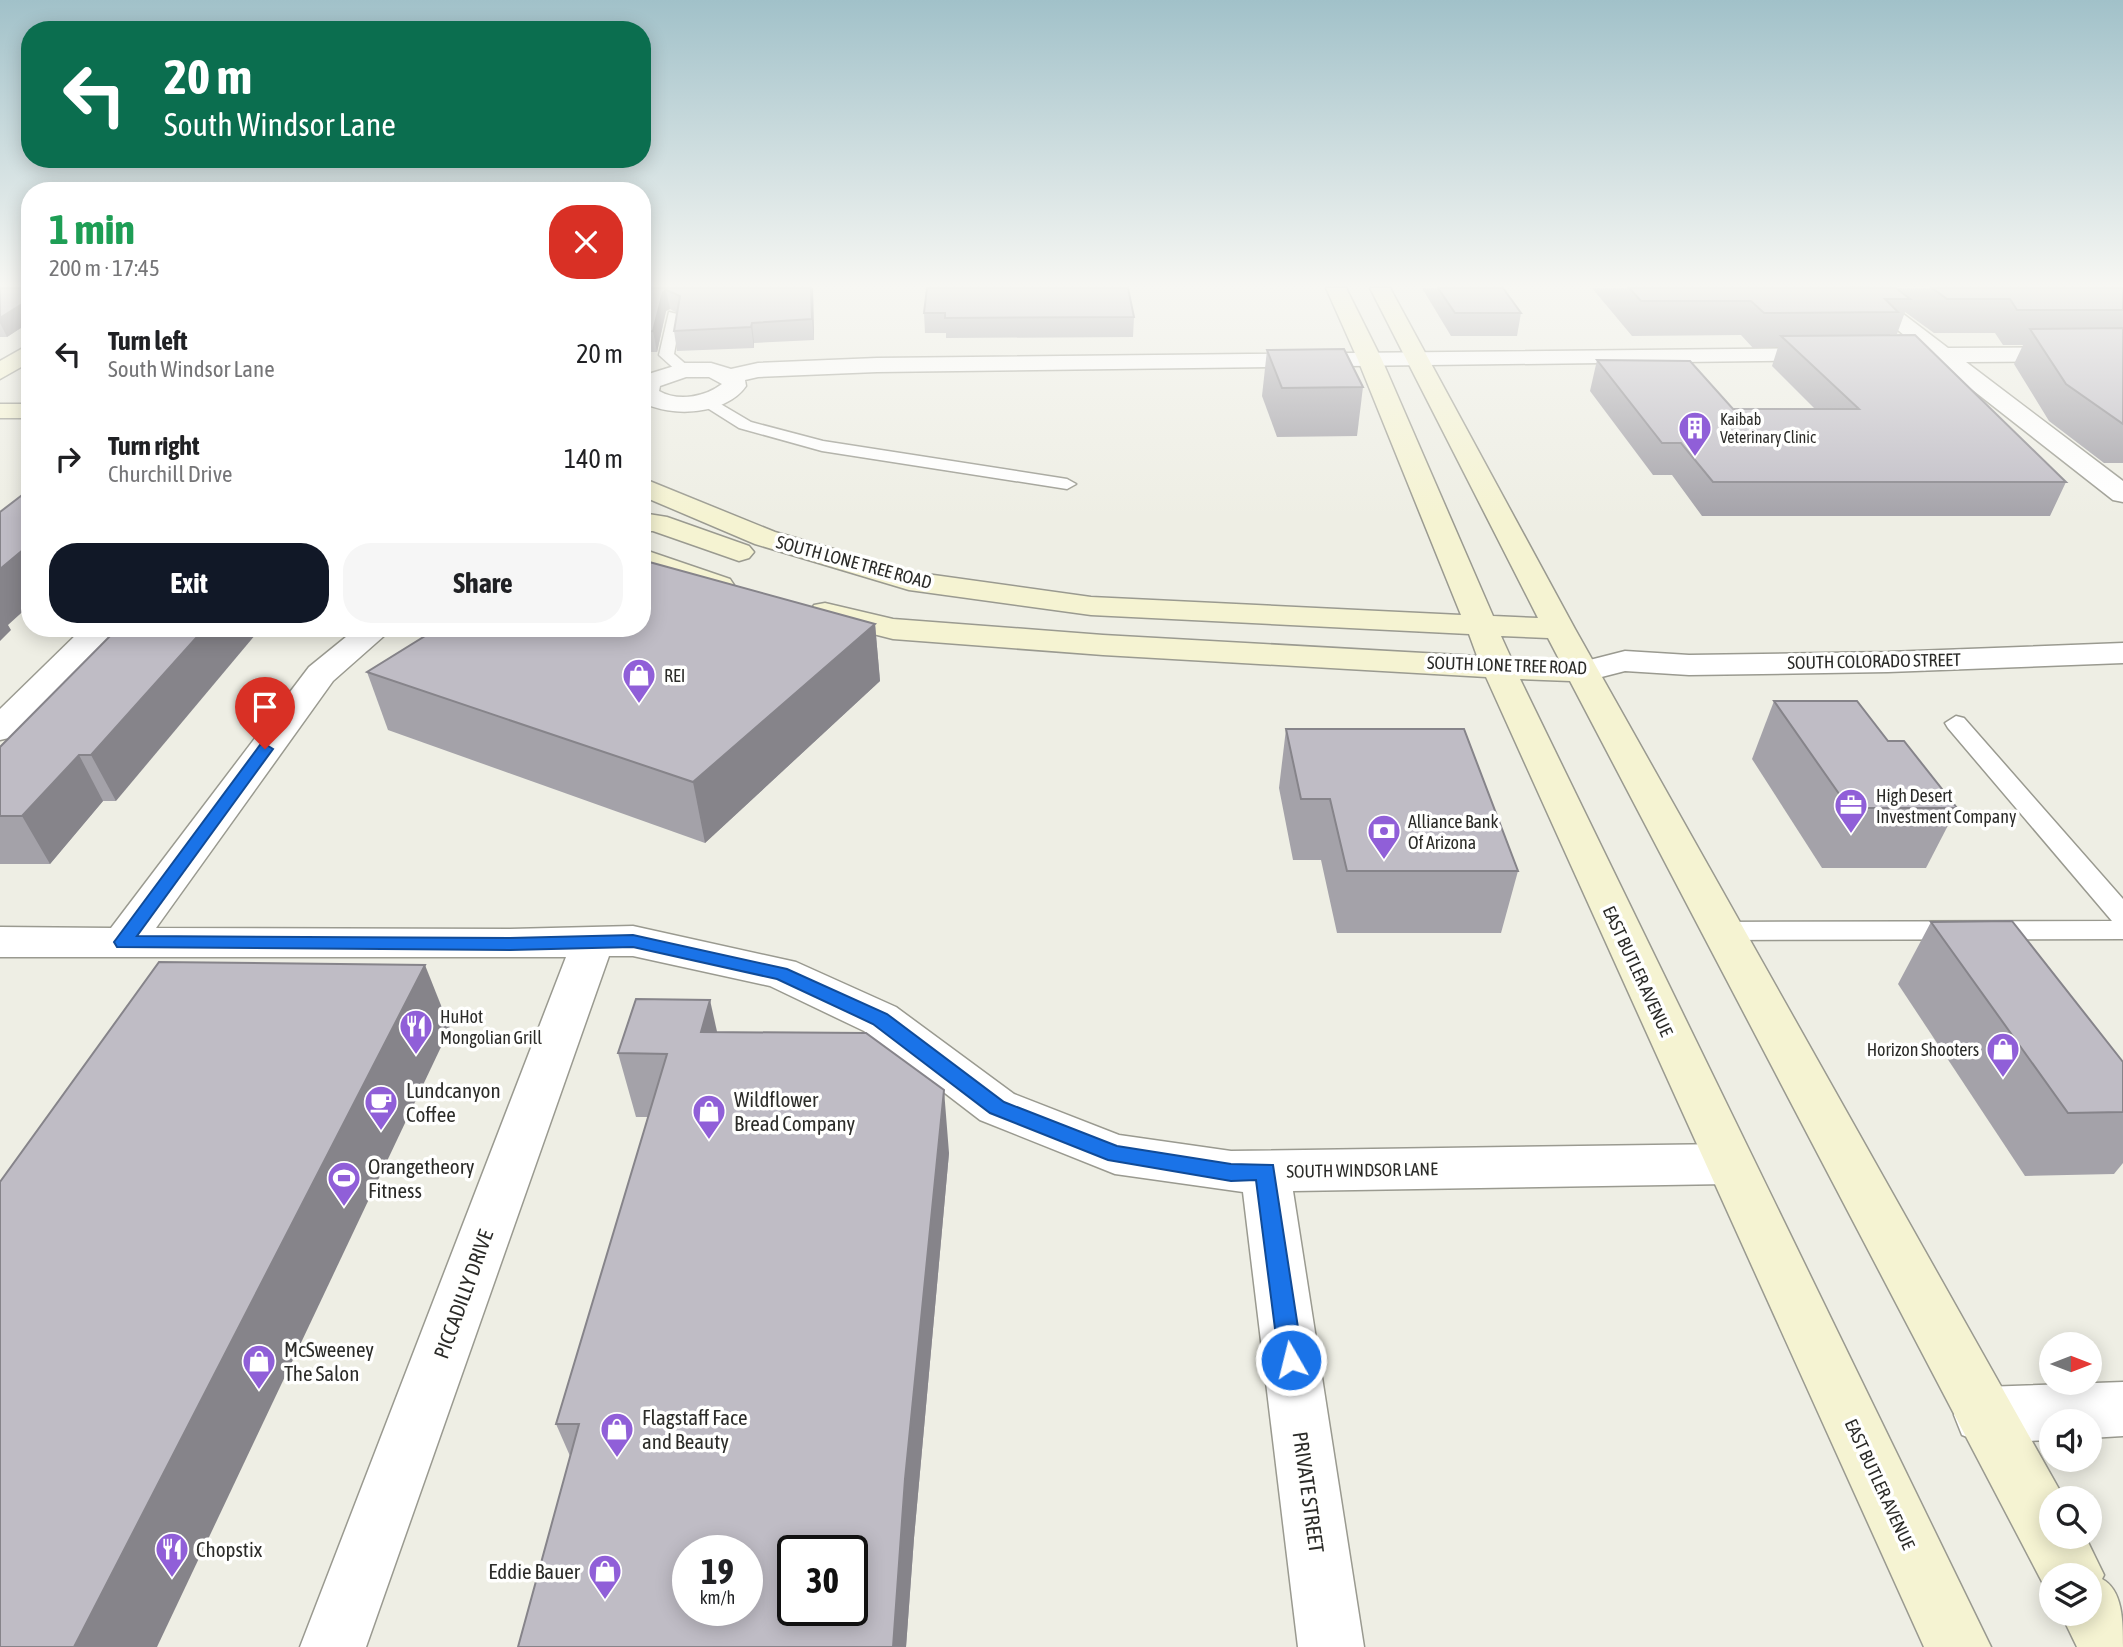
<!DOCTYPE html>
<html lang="en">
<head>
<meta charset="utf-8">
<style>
  body { margin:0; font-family:"Asap Condensed",sans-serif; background:#f6f6f6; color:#202124; height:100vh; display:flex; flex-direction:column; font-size:26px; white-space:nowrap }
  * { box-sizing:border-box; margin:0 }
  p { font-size:23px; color:#757577 }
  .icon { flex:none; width:38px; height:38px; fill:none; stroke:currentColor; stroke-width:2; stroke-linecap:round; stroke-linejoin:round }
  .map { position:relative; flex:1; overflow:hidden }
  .panel { position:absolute; left:21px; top:182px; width:630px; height:455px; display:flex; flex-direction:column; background:#fff; border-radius:28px; box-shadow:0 4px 18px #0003 }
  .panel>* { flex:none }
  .banner { position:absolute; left:21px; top:21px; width:630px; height:147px; border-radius:28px; box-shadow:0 4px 18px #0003; background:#0b6e4f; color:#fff; overflow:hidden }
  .needle { width:46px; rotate:90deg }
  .tools { position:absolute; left:2039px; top:1332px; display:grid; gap:14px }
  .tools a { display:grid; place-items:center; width:63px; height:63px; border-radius:50%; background:#fff; box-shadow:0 4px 18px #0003; font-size:35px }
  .speed { position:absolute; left:672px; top:1535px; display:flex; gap:14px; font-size:35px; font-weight:700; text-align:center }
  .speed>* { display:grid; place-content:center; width:91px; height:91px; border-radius:50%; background:#fff; box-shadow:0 4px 18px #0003; line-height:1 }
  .speed small { font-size:18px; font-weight:400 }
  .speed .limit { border:4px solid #111; border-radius:10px; background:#fff; color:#111 }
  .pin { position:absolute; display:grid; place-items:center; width:60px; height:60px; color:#fff; margin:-72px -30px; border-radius:50% 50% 50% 0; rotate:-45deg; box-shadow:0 0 7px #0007 }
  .pin .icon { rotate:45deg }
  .me { position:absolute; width:77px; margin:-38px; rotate:352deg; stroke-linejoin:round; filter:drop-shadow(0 0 5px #0008) }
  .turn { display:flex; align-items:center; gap:24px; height:147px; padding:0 28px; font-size:32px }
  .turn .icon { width:91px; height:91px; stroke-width:2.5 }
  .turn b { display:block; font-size:49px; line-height:60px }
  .round { display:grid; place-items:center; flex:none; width:74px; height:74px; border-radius:28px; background:#f6f6f6 }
  .summary { display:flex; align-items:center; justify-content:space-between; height:119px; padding:0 28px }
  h1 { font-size:42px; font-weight:700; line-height:52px; color:#1e9e55 }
  .cta { display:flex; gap:14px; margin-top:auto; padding:14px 28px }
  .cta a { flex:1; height:80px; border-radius:28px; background:#111827; color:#fff; font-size:28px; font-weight:700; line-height:80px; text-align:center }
  .cta a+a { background:#f6f6f6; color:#202124 }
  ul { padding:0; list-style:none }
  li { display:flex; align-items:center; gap:21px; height:105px; padding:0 28px }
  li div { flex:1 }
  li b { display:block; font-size:26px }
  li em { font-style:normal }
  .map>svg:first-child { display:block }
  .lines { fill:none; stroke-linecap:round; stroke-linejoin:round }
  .lane-casing { stroke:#9a9a90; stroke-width:3 }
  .street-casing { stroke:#9a9a90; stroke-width:3 }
  .secondary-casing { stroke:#9a9a90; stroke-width:3 }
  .lane { fill:#fff; fill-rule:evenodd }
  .street { fill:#fff; fill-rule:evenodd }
  .secondary { fill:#f5f3d2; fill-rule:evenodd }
  .wall { fill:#a4a2a9 }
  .shaded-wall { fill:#86848a }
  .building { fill:#bfbcc5; stroke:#86848a; stroke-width:2; fill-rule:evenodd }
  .route { fill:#1a73e8; stroke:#114b97; stroke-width:2 }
  .labels { text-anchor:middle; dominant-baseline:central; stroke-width:7; stroke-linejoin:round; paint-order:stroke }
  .far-poi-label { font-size:16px; fill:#2b2b28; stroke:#fffffe; text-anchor:start }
  .street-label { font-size:18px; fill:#2b2b28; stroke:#fffffe }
  .poi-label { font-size:18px; fill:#2b2b28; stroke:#fffffe; text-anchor:start }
  .near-poi-label { font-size:21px; fill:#2b2b28; stroke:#fffffe; text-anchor:start }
  .near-street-label { font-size:21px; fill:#2b2b28; stroke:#fffffe }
</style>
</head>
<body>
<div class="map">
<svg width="2123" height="1647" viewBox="0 0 2123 1647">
  <rect width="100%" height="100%" fill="#eeeee4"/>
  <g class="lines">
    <defs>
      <g id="lane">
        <path d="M669 312 681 315 674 354 689 367V373H679L659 355Z"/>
        <path d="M707 396 751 422 823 441 1067 479 1076 484 1067 489 822 451 739 428 701 404V398Z"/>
        <path d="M1956 716 1964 718 2123 899V939L1722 940 1713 938 1709 931 1713 924 1722 922 2112 921 1948 728 1945 723Z"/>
      </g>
      <g id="street">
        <path d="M1846 288H1869L1948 348 2123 347V361L1966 362 2123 481V502L2113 500 1937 362 1876 360 1873 355 1876 350 1920 348Z"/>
        <path d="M1827 348 1835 350 1838 355 1835 360 877 372 758 377 745 380 746 386C726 415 671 418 642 402V376L684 363H711L731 369 758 363 877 358ZM686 377H709L722 384C705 397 678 402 659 391L660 386Z"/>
        <path d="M83 628H117L13 737 0 740V709Z"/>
        <path d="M357 628H393L333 681 156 928 510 929 633 926 796 962 896 1007 1014 1094 1119 1135 1231 1151 1728 1144 1746 1150 1753 1164 1746 1178 1728 1184 1293 1191 1364 1647H1298L1243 1192 1115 1174 980 1120 864 1031 770 986 633 956H609L366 1647H300L566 957H0V927L111 928 309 667Z"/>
        <path d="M2123 643V663L1888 672 1689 675 1625 671 1582 682 1570 679 1565 672 1570 665 1625 651 1689 655 1888 652Z"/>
        <path d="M2123 1382V1436L2090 1438V1421H2051V1440L1983 1443 1962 1435 1954 1415 1962 1395 1983 1387Z"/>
      </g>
      <g id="secondary">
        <path d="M1326 288H1346L1382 360 1493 616 1538 618 1370 288H1390L1575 629 2064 1498H2051V1536H2085L2104 1575 2102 1579C2123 1590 2123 1622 2123 1647H2077L2061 1614H2090V1575H2051L2050 1597 1570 681 1520 679 1991 1647H1924L1486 677 1103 655 893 639 814 619 809 612 814 605 825 603 893 619 1103 635 1477 656 1469 634 1091 615 909 590 755 544 642 496V478L775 532 912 572 1091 597 1461 615 1358 360ZM1501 636 1548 638 1560 661 1511 658Z"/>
        <path d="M30 344V362L0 379V361Z"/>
        <rect x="0" y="404" width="30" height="14"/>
        <path d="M642 513 667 517 749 546 754 552 749 558 739 561 653 531H642Z"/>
        <path d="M642 549 730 579 734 585 730 591 719 594 642 568Z"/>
      </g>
    </defs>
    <use href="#lane" class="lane-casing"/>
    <use href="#street" class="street-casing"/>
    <use href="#secondary" class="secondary-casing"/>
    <use href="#lane" class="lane"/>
    <use href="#street" class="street"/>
    <use href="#secondary" class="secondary"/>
  </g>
  <g class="wall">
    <path d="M0 288H30V322L7 337H0Z"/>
    <path d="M642 288H813L814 340 754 343V348L677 351 674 331 677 313 670 309 666 311 657 352H642Z"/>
    <path d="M927 288 1134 317 1133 337 946 338V333H925L924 313Z"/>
    <path d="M1422 288H1503L1521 313 1517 336H1451Z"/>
    <path d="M1592 288H2123V463H2104L2049 421 2014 364 2023 345H2003L1995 333H1934L1905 312 1897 334H1890V335L2066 482 2050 516H1702L1672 475H1653L1590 391 1597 360 1733 409H1815L1772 366 1778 347 1753 348 1741 335 1632 336Z"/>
    <path d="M1267 350 1363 387 1357 436 1277 437 1262 396Z"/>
    <path d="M875 624 880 681 705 843 388 730 367 672Z"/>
    <path d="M118 628 116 801H103L50 864H0V747Z"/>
    <path d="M1774 701 1888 741 1957 808 1926 868H1822L1752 759Z"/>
    <path d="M1286 729 1518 871 1501 933H1337L1321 860H1293L1279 788Z"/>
    <path d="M1931 922 2123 1062V1163L2114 1174 2025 1176 1898 984Z"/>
    <path d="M717 1033 949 1153 914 1538 906 1647H518L570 1456 556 1424 648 1117H636L618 1053Z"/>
  </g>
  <g class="shaded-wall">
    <path d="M811 288H813L814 340 812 319Z"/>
    <path d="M666 290 670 309 666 311 657 352 653 331 663 292Z"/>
    <path d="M30 299V322L7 337 0 323V318Z"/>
    <path d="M752 323 754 343V348L751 327Z"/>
    <path d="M30 544V605L8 625 11 630 0 641V569Z"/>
    <path d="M875 624 880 681 705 843 693 782Z"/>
    <path d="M205 628H261L116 801 91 755Z"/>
    <path d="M79 755 103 801 50 864 22 816Z"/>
    <path d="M425 965 450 1028 157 1647H74Z"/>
    <path d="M710 1000 724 1063 701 1032Z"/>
    <path d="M944 1090 949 1153 914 1538 906 1647H893L905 1479Z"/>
  </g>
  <g class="building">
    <path d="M0 288H30V299L0 318Z"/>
    <path d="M642 288H811L812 319 752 323 751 327 674 331 680 296 666 290 663 292 653 331 642 332Z"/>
    <path d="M927 288H1128L1134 317 945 318V313H924Z"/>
    <path d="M1438 288H1503L1521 313H1455Z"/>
    <path d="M1629 288H1896L1910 299H1885L1898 312 1764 313 1751 301H1641Z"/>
    <path d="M1932 288H2123V310H2017L2010 299H1947Z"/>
    <path d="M2123 328V424L2066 384 2030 329Z"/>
    <path d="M1915 335 2066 482H1713L1681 443H1662L1597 360 1690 361 1733 409H1859L1781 336Z"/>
    <path d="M1344 349 1363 387 1282 388 1267 350Z"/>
    <path d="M30 489V544L0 569V512Z"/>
    <path d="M642 560 875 624 693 782 367 672 438 628H642Z"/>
    <path d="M118 628H205L91 755H79L22 816H0V747Z"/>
    <path d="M1774 701H1857L1888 741H1904L1957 808H1849Z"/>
    <path d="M1286 729H1464L1518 871H1347L1330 799H1301Z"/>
    <path d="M2012 921 2123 1062V1112L2068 1113 1931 922Z"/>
    <path d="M159 962 425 965 74 1647H0V1182Z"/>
    <path d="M636 999 710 1000 701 1032 866 1033 944 1090 905 1479 893 1647H518L579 1424H556L667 1054 618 1053ZM688 1550H747V1610H688ZM793 1550H852V1610H793Z"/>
  </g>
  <linearGradient id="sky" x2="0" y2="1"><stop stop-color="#a1c1c9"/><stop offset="0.55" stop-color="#f7f7f3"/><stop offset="1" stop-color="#f7f7f3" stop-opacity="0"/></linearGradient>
  <rect width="2123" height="519" fill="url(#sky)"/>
  <path class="route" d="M265 744 273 749 137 936 510 938 633 935 787 969 887 1014 1004 1102 1117 1146 1231 1164 1273 1165 1303 1360 1299 1368 1291 1371 1283 1368 1279 1360 1256 1180 1231 1181 1108 1160 990 1113 873 1024 777 979 633 947 510 950 117 947 114 942 117 938 260 745Z"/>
  <defs>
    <symbol id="building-pin" viewBox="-11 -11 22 30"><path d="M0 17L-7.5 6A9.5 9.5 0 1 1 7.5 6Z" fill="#905fd8" stroke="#fffffe"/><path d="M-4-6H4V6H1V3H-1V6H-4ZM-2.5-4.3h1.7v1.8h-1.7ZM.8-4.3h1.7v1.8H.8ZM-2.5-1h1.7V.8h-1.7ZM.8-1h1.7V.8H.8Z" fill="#fff"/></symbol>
    <symbol id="shop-pin" viewBox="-11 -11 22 30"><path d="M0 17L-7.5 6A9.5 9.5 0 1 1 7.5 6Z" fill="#905fd8" stroke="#fffffe"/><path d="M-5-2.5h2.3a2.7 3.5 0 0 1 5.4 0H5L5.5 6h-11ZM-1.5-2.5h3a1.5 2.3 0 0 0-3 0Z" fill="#fff"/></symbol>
    <symbol id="office-pin" viewBox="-11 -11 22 30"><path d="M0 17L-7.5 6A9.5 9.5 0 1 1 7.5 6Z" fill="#905fd8" stroke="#fffffe"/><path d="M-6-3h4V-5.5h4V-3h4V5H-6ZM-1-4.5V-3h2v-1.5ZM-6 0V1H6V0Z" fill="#fff"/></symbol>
    <symbol id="bank-pin" viewBox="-11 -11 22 30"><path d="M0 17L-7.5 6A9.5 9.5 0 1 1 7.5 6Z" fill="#905fd8" stroke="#fffffe"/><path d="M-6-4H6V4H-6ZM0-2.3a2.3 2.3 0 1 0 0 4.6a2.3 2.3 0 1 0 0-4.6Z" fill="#fff"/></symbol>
    <symbol id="restaurant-pin" viewBox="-11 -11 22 30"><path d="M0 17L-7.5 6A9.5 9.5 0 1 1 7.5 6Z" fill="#905fd8" stroke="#fffffe"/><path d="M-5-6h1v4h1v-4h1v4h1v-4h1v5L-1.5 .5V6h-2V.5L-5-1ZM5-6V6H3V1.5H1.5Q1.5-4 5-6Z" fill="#fff"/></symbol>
    <symbol id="cafe-pin" viewBox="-11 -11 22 30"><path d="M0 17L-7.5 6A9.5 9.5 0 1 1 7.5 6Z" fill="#905fd8" stroke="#fffffe"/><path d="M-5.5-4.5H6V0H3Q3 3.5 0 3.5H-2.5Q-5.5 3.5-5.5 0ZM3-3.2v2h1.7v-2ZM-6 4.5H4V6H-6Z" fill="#fff"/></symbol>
    <symbol id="stadium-pin" viewBox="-11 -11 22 30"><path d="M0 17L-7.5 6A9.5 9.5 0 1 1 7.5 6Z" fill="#905fd8" stroke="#fffffe"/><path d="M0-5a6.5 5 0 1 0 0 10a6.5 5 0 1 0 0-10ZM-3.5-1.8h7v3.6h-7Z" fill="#fff"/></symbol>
  </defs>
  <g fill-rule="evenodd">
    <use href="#building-pin" x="1676" y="409" width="38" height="52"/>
    <use href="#shop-pin" x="620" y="656" width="38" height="52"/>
    <use href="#office-pin" x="1832" y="786" width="38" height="52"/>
    <use href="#bank-pin" x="1365" y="812" width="38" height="52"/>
    <use href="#restaurant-pin" x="397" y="1007" width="38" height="52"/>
    <use href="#shop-pin" x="1984" y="1030" width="38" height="52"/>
    <use href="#cafe-pin" x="362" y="1083" width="38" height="52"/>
    <use href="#shop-pin" x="690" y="1092" width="38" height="52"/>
    <use href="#stadium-pin" x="325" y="1159" width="38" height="52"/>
    <use href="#shop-pin" x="240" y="1342" width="38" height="52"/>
    <use href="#shop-pin" x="598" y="1410" width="38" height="52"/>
    <use href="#restaurant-pin" x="153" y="1530" width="38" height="52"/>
    <use href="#shop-pin" x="586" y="1552" width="38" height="52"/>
  </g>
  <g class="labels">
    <g class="far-poi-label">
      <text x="1720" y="419">Kaibab<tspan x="1720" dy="18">Veterinary Clinic</tspan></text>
    </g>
    <g class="street-label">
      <text transform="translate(854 562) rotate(15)">SOUTH LONE TREE ROAD</text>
      <text transform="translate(1874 661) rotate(-1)">SOUTH COLORADO STREET</text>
      <text transform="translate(1507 665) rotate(2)">SOUTH LONE TREE ROAD</text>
      <text transform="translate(1638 971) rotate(65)">EAST BUTLER AVENUE</text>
      <text transform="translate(1362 1170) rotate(-1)">SOUTH WINDSOR LANE</text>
      <text transform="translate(1880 1484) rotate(65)">EAST BUTLER AVENUE</text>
    </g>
    <g class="poi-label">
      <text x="664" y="675">REI</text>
      <text x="1876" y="795">High Desert<tspan x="1876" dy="21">Investment Company</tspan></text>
      <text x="1408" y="821">Alliance Bank<tspan x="1408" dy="21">Of Arizona</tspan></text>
      <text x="440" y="1016">HuHot<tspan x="440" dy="21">Mongolian Grill</tspan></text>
      <text x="1979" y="1049" text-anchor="end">Horizon Shooters</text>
    </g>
    <g class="near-poi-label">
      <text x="406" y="1090">Lundcanyon<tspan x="406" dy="24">Coffee</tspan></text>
      <text x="734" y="1099">Wildflower<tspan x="734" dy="24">Bread Company</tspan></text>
      <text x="368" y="1166">Orangetheory<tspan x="368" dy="24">Fitness</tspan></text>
      <text x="284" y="1349">McSweeney<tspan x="284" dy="24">The Salon</tspan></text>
      <text x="642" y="1417">Flagstaff Face<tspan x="642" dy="24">and Beauty</tspan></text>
      <text x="196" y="1549">Chopstix</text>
      <text x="580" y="1571" text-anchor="end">Eddie Bauer</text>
    </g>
    <g class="near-street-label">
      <text transform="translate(463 1294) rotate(-70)">PICCADILLY DRIVE</text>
      <text transform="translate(1309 1492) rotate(82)">PRIVATE STREET</text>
    </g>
  </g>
</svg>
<div class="tools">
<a><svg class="needle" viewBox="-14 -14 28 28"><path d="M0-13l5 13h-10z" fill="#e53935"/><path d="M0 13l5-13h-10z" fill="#757577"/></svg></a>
<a><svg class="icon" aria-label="sound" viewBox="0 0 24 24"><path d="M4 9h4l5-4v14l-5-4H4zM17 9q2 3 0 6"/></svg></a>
<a><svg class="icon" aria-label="search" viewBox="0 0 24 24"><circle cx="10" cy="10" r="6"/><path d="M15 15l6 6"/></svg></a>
<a><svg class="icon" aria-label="layers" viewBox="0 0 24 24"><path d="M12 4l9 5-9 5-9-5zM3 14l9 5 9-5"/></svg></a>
</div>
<div class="speed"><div>19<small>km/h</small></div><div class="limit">30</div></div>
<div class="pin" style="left:265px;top:749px;background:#d93025"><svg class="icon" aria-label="arrive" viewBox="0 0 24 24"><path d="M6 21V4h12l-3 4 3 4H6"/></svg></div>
<svg class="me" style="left:1291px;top:1360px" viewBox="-20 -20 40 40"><circle r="17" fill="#1a73e8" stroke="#fff" stroke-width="3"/><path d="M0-11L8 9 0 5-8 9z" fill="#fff"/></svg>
<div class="banner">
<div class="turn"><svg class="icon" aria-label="left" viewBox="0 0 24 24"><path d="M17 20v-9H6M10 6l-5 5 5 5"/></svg><div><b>20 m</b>South Windsor Lane</div></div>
</div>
<section class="panel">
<div class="summary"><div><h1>1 min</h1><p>200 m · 17:45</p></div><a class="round" style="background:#d93025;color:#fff"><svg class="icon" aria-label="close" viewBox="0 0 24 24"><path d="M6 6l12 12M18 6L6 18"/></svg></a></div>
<ul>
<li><svg class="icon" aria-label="left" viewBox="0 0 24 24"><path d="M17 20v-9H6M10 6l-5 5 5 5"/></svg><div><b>Turn left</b><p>South Windsor Lane</p></div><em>20 m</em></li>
<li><svg class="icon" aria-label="right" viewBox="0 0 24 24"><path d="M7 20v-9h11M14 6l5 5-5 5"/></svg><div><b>Turn right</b><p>Churchill Drive</p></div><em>140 m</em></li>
</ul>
<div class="cta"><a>Exit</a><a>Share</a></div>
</section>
</div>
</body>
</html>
